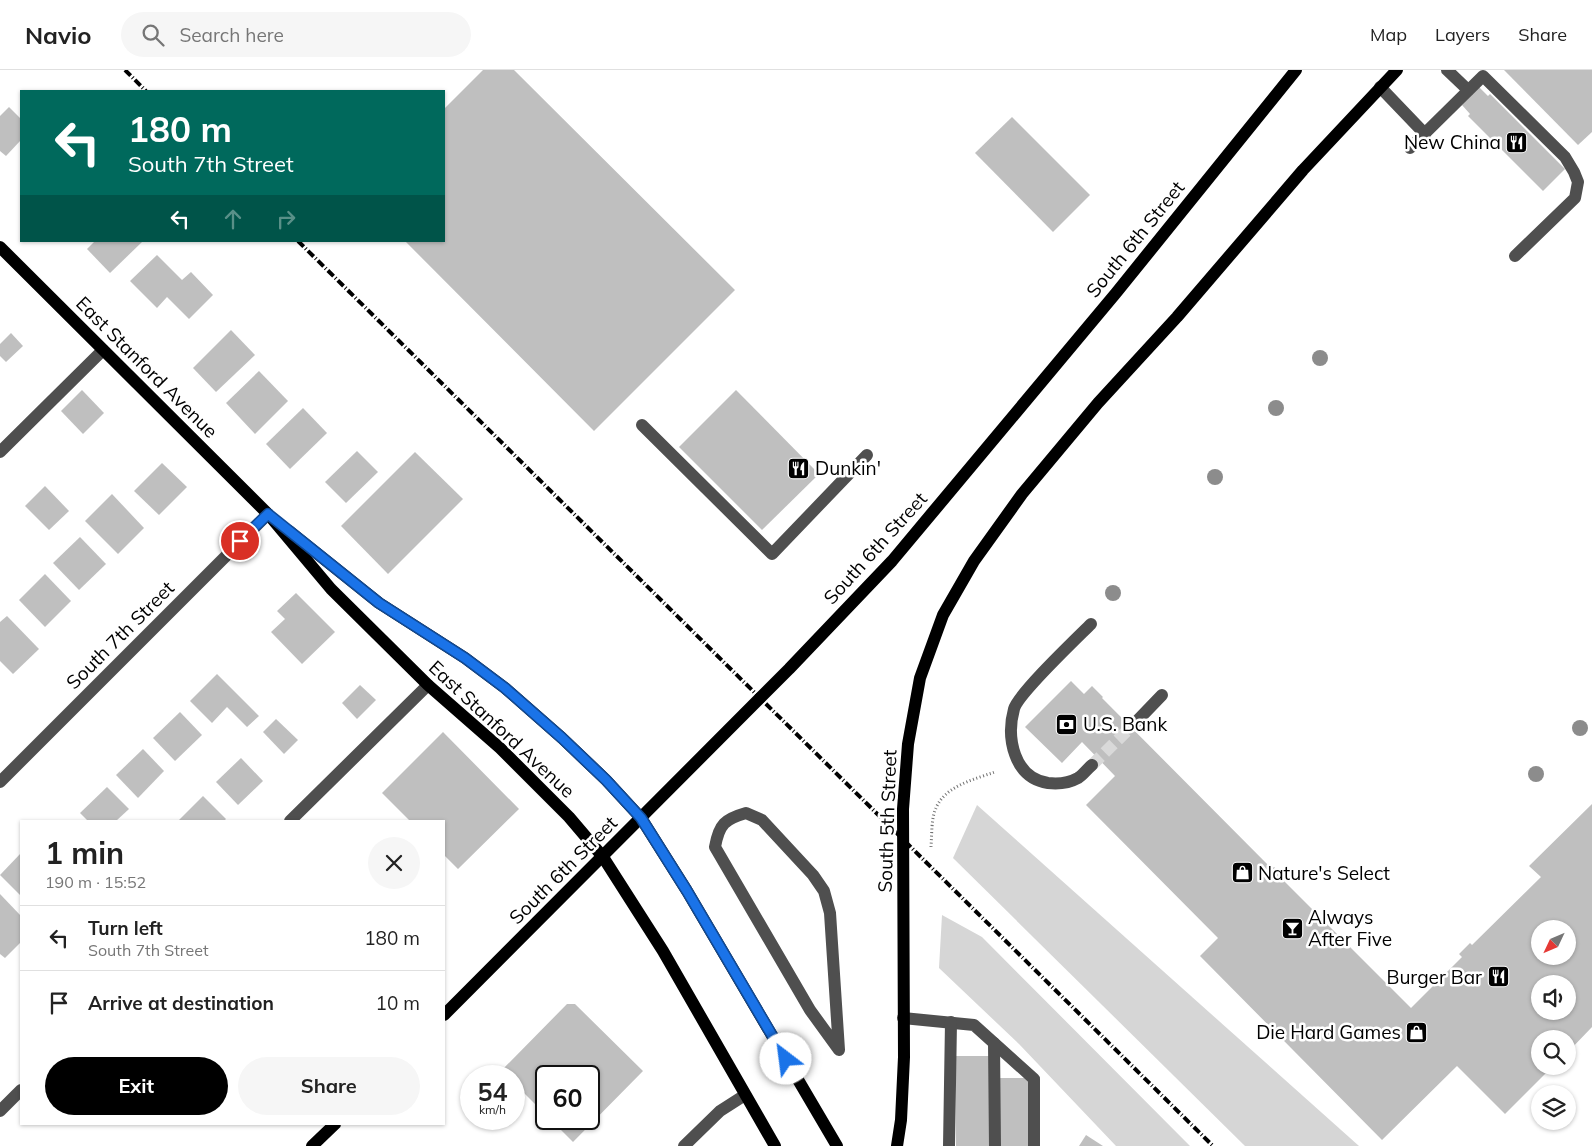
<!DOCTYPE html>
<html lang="en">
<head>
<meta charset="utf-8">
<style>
  body { margin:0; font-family:Mulish,sans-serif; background:#f6f6f6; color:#222; height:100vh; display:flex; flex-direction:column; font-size:19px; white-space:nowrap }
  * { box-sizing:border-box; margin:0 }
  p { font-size:16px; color:#767676 }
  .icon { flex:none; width:28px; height:28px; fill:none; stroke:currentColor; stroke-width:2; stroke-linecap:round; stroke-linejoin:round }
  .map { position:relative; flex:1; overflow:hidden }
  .panel { position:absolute; left:20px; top:750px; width:425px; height:305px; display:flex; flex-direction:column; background:#fff; border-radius:0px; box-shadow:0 1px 4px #0004 }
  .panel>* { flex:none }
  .banner { position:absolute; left:20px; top:20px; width:425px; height:152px; border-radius:0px; box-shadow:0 1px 4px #0004; background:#00695c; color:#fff; overflow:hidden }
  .needle { width:32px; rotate:226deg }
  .buttons { position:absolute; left:1531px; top:850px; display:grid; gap:10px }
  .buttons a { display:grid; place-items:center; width:45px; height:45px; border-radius:50%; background:#fff; box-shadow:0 1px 4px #0004; font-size:25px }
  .speed { position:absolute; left:460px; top:995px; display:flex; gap:10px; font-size:25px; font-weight:700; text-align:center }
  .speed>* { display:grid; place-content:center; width:65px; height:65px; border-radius:50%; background:#fff; box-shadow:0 1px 4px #0004; line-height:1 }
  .speed small { font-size:12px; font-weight:400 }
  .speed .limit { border:2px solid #111; border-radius:8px; background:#fff; color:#111 }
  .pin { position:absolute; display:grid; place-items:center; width:42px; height:42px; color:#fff; margin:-21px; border:2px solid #fff; border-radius:50%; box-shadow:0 1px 5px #0007 }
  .me { position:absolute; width:55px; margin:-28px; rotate:330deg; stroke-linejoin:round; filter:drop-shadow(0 0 4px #0008) }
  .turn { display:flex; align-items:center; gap:18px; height:105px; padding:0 25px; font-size:22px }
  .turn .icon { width:65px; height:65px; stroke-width:2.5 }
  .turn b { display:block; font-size:35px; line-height:42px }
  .lanes { display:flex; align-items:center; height:48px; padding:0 25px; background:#0003; justify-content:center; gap:25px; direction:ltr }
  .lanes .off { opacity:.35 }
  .round { display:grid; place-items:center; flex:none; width:52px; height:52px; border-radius:26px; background:#f6f6f6 }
  .overview { display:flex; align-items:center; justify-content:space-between; height:85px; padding:0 25px }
  h1 { font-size:30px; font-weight:700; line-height:38px }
  .primary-button { display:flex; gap:10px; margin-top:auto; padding:10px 25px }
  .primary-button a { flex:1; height:58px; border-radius:30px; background:#000; color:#fff; font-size:20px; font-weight:700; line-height:58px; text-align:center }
  .primary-button a+a { background:#f6f6f6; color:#222 }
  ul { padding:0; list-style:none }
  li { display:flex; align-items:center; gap:15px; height:65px; padding:0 25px; border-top:1px solid #e0e0e0 }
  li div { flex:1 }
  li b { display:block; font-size:19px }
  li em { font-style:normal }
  header { display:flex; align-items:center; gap:30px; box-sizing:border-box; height:70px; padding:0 25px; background:#fff; border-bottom:1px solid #e0e0e0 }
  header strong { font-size:24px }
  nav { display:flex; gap:28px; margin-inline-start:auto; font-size:18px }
  .search { width:350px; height:45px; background:#f6f6f6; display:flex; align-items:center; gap:12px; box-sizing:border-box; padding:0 18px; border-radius:28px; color:#767676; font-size:19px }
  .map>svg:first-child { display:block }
  .green { fill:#d6d6d6 }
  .building { fill:#bfbfbf; fill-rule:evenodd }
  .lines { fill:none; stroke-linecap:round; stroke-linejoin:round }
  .minor-tunnel { stroke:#d9d9d9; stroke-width:12; stroke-dasharray:12 6; stroke-linecap:butt }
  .path { stroke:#717171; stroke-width:3; stroke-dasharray:1 2.5; stroke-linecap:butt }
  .minor { stroke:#4f4f4f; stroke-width:12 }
  .major { stroke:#000; stroke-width:12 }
  .rail { stroke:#000; stroke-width:4; stroke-dasharray:8 2.5 1 2.5; stroke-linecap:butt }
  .tree { fill:#8c8c8c }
  .route-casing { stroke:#114b97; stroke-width:12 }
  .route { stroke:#1a73e8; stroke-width:9 }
  .labels { text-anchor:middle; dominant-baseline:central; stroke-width:5; stroke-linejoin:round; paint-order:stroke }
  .poi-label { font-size:19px; fill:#000; stroke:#fff; text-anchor:start }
  .street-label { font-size:19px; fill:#000; stroke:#fff }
</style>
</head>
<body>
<header>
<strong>Navio</strong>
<div class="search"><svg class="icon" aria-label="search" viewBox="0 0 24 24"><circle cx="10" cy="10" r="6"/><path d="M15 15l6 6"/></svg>Search here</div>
<nav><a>Map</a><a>Layers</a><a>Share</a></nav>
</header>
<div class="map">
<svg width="1592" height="1076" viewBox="0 0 1592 1076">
  <rect width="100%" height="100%" fill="#fff"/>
  <g class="green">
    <path d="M977 735 1359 1076H1245L953 788Z"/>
    <path d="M942 845 982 867 1190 1076H1116L1019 974 939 898Z"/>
  </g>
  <g class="building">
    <path d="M483 0H514L735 220 594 361 405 171H444V39Z"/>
    <path d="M1504 0H1592V62L1578 75Z"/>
    <path d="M1479 17 1488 26 1490 24 1565 99 1543 121 1468 46 1470 44 1462 35Z"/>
    <path d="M9 37 21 49V70L6 86 0 81V46Z"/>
    <path d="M1012 47 1090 125 1053 162 975 83Z"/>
    <path d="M95 171H143L110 203 87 179Z"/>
    <path d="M157 185 182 210 191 202 213 225 189 249 167 227 157 238 130 211Z"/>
    <path d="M231 260 255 285 216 322 193 298Z"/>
    <path d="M11 263 23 276 6 292 0 286V274Z"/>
    <path d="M259 301 288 331 255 364 226 333Z"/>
    <path d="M82 320 104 343 83 364 61 341Z"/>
    <path d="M736 320 819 404 762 460 679 377Z"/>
    <path d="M303 338 327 363 290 399 266 374Z"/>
    <path d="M357 381 378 402 346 433 325 412Z"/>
    <path d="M415 382 463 429 388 504 341 456Z"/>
    <path d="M162 393 187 417 159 445 134 421Z"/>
    <path d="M45 416 69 441 49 460 25 436Z"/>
    <path d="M112 424 144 458 118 484 85 451Z"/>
    <path d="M80 467 106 494 79 520 53 493Z"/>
    <path d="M45 504 71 531 45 557 19 530Z"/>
    <path d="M296 523 335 562 302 594 271 562 285 549 277 541Z"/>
    <path d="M7 546 39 579 13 604 0 591V552Z"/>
    <path d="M217 604 259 646 247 657 227 637 212 653 190 631Z"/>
    <path d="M1071 611 1084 624 1092 616 1103 627 1102 628 1272 799 1274 797 1285 807 1283 810 1411 938 1462 887 1459 884 1470 873 1472 875 1541 807 1529 796 1592 734V957L1568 982V969H1540V996H1553L1505 1044 1457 996 1382 1070 1200 886 1218 868 1086 735 1115 706 1082 672 1062 693 1025 657ZM1540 859H1568V886H1540ZM1540 914H1568V941H1540Z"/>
    <path d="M360 615 376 630 357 649 342 633Z"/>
    <path d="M180 642 202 665 175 691 153 668Z"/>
    <path d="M276 649 298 670 284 684 263 662Z"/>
    <path d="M443 662 519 739 458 799 444 785V751H410L382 723Z"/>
    <path d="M143 679 164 701 138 728 116 705Z"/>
    <path d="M241 688 263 711 238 735 216 712Z"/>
    <path d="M107 717 129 739 116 751H88L80 743Z"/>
    <path d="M203 726 226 749 224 751H178Z"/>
    <path d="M21 783V826L0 805Z"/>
    <path d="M0 824 21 846V872L5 888 0 884Z"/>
    <path d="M567 934H575L643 1001 573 1072 550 1049H589V1006H546V1045L514 1013V1006H507L501 1001Z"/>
    <path d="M956 986H992V1008H1030L1031 1076H956Z"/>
    <path d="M1086 1065 1103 1076H1079Z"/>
  </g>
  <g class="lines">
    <path class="minor-tunnel" d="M1092 695 1136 652"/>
    <path class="path" d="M931 777C932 764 931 749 936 738 945 716 975 709 995 702"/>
    <g class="minor">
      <path d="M1447 0 1468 20"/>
      <path d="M1380 17 1425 64"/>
      <path d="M1410 78 1483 6 1565 87 1574 102 1578 112 1575 128 1515 186"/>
      <path d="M642 355 772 484 867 385"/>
      <path d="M0 382 103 280"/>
      <path d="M1091 554C1076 569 1018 624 1014 639 1006 668 1014 708 1048 713 1057 714 1069 713 1078 708 1083 705 1087 699 1092 695"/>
      <path d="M1136 652 1162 625"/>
      <path d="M0 712 268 444"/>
      <path d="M746 743 762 750 813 805 824 821 830 843 839 980 810 940 715 777C719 754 725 749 746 743Z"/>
      <path d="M290 751 428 615"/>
      <path d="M903 948 974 955 1034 1009V1076"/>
      <path d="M994 973 995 1076"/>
      <path d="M0 1041 21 1020"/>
      <path d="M684 1076 720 1041 745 1025"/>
      <path d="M949 1076 951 952"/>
    </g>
    <g class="major">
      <path d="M0 177 268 444 331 519 428 615 500 678 569 747 603 787 663 881 775 1076"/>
      <path d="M289 461 379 533 465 588 505 618 562 668 606 710 641 748 687 821 837 1076"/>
      <path d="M444 945 789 599 892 491 1116 223 1296 0"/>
      <path d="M312 1076 335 1054"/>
      <path d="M897 1076 901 1050 904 987 903 739 908 674 920 608 943 545 974 491 1022 424 1098 333 1177 247 1303 100 1397 0"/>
    </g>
    <g class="rail">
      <path d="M125 0 146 21"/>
      <path d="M298 171 1213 1076"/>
    </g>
  </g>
  <g class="tree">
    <circle cx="1320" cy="288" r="8"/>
    <circle cx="1276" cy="338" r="8"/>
    <circle cx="1215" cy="407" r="8"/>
    <circle cx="1113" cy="523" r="8"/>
    <circle cx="1580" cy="658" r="8"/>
    <circle cx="1536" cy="704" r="8"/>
  </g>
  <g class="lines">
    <defs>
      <path id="route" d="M240 471 268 444 379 533 465 588 505 618 562 668 606 710 641 748 687 821 786 989"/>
    </defs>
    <use href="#route" class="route-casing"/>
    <use href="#route" class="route"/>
  </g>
  <defs>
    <symbol id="restaurant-square" viewBox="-11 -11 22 22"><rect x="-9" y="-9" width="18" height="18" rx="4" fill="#000" stroke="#fff"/><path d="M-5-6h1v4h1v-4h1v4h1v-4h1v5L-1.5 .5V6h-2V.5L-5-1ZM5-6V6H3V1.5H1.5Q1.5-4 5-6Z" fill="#fff"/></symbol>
    <symbol id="bank-square" viewBox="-11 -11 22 22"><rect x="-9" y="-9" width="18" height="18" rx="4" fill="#000" stroke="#fff"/><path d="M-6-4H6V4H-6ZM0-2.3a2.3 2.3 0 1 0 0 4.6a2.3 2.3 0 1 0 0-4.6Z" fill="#fff"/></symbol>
    <symbol id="shop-square" viewBox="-11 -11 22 22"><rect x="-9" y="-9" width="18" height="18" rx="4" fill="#000" stroke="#fff"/><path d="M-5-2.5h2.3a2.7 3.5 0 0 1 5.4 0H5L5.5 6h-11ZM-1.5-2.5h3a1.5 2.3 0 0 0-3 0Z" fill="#fff"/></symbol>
    <symbol id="bar-square" viewBox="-11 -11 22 22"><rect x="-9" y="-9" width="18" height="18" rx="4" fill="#000" stroke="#fff"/><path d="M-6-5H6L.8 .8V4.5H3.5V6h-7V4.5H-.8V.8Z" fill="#fff"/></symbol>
  </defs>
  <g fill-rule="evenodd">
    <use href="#restaurant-square" x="1504" y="60" width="25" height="25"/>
    <use href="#restaurant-square" x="786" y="386" width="25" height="25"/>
    <use href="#bank-square" x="1054" y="642" width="25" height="25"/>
    <use href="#shop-square" x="1230" y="790" width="25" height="25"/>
    <use href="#bar-square" x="1280" y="846" width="25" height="25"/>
    <use href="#restaurant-square" x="1486" y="894" width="25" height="25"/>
    <use href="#shop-square" x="1404" y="950" width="25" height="25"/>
  </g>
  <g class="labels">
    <g class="poi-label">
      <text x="1501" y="72" text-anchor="end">New China</text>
      <text x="815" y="398">Dunkin'</text>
      <text x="1083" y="654">U.S. Bank</text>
      <text x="1258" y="803">Nature's Select</text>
      <text x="1308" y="847">Always<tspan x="1308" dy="22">After Five</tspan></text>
      <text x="1482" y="907" text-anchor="end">Burger Bar</text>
      <text x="1401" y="962" text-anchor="end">Die Hard Games</text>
    </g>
    <g class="street-label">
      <text transform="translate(1135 169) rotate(-51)">South 6th Street</text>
      <text transform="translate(147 297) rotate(45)">East Stanford Avenue</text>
      <text transform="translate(875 478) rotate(-48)">South 6th Street</text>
      <text transform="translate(120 565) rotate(-45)">South 7th Street</text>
      <text transform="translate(502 659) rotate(43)">East Stanford Avenue</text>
      <text transform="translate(887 751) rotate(-88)">South 5th Street</text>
      <text transform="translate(563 800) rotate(-45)">South 6th Street</text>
    </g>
  </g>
</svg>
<div class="buttons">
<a><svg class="needle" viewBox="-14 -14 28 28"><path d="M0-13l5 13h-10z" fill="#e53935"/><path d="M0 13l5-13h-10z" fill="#767676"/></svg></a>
<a><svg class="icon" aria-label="sound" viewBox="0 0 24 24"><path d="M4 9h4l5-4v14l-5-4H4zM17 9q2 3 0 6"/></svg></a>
<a><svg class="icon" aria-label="search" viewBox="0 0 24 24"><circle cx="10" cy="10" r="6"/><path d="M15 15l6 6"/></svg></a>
<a><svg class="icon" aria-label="layers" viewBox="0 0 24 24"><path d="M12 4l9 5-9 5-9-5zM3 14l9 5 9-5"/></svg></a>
</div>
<div class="speed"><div>54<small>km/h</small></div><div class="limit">60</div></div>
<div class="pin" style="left:240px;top:471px;background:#d93025"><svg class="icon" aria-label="arrive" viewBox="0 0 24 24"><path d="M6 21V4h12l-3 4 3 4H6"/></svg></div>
<svg class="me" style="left:786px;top:989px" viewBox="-20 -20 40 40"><circle r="19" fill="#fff"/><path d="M0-13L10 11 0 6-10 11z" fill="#1a73e8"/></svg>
<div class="banner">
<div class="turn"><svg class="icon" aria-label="left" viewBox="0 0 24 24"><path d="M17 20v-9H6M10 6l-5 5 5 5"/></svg><div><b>180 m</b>South 7th Street</div></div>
<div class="lanes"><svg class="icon" aria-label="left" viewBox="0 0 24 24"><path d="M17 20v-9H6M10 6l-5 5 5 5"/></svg><svg class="icon off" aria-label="ahead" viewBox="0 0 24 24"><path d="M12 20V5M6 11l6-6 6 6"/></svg><svg class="icon off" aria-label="right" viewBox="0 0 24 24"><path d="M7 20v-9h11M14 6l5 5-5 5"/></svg></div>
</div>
<section class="panel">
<div class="overview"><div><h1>1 min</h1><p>190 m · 15:52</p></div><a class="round"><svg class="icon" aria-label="close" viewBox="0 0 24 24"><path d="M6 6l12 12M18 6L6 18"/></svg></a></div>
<ul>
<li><svg class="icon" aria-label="left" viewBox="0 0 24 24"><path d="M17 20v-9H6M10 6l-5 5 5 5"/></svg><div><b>Turn left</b><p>South 7th Street</p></div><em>180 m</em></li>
<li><svg class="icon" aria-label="arrive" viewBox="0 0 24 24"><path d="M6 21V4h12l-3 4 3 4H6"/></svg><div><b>Arrive at destination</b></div><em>10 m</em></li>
</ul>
<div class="primary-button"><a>Exit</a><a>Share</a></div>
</section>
</div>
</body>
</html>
